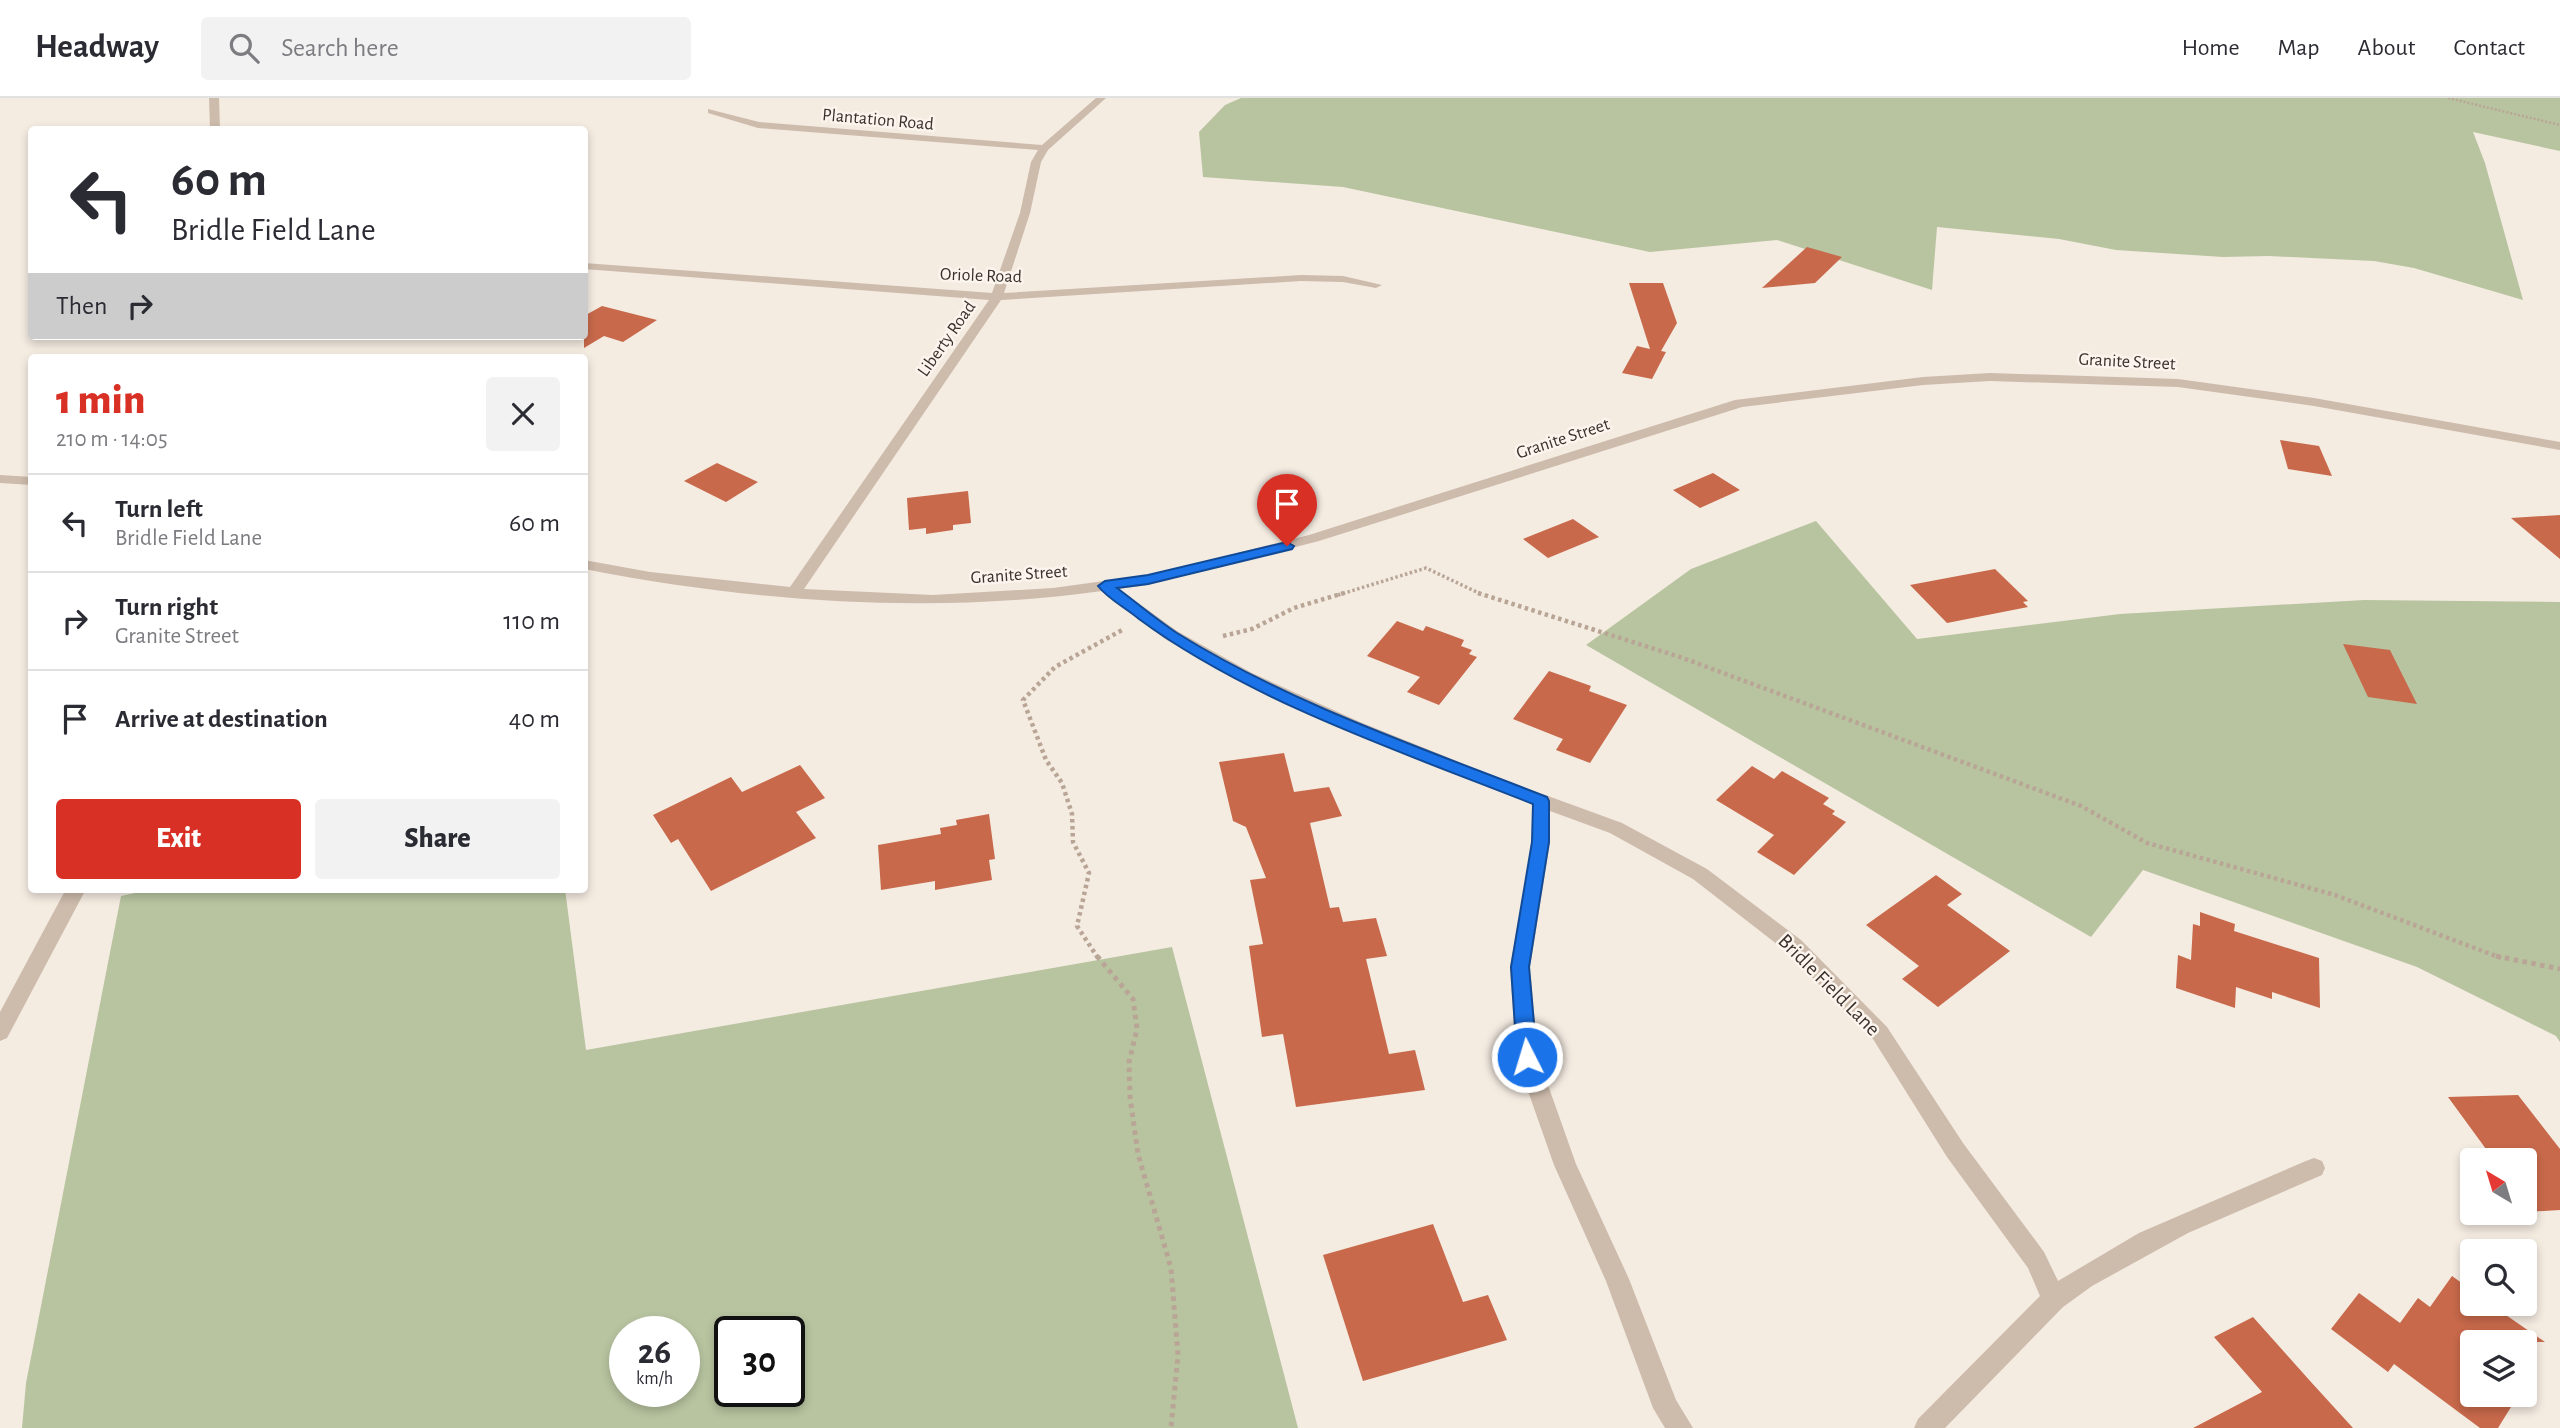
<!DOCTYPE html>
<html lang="en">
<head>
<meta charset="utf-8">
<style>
  body { margin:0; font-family:"Alegreya Sans",sans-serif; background:#f2f2f3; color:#2b2b33; height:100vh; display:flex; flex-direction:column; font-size:26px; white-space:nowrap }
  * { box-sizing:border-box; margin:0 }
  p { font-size:23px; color:#7c7c81 }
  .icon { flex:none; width:38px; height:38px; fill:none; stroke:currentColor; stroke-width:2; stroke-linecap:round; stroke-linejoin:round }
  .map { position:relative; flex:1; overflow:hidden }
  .drawer { position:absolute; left:28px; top:256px; width:560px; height:539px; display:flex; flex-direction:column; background:#fff; border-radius:7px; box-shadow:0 4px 10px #0003 }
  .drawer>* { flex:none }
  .banner { position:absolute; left:28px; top:28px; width:560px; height:214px; border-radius:7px; box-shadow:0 4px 10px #0003; background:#fff; color:#2b2b33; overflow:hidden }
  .needle { width:46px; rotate:322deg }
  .controls { position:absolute; left:2460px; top:1050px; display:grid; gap:14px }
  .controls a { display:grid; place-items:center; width:77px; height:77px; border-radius:7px; background:#fff; box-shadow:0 4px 10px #0003; font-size:35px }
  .speed { position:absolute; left:609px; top:1218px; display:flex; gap:14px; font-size:35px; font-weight:700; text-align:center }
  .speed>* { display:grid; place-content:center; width:91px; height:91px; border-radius:50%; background:#fff; box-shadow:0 4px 10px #0003; line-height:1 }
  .speed small { font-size:18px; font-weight:400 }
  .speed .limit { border:4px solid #111; border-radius:10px; background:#fff; color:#111 }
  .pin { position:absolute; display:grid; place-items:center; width:60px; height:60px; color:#fff; margin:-72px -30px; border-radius:50% 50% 50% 0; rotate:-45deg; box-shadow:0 0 7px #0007 }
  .pin .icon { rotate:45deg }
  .me { position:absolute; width:77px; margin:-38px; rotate:355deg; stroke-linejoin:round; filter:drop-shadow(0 0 5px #0008) }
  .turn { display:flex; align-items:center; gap:24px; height:147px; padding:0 28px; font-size:32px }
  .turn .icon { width:91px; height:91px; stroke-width:2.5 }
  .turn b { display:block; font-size:49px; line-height:60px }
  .then { display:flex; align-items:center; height:66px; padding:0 28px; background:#0003; gap:14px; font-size:26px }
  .round { display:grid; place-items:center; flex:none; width:74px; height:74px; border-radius:7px; background:#f2f2f3 }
  .summary { display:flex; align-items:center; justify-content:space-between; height:119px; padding:0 28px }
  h1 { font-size:42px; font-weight:800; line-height:52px; color:#d93025 }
  .cta { display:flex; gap:14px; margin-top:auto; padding:14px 28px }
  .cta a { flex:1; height:80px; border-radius:7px; background:#d93025; color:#fff; font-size:28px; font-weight:800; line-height:80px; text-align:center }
  .cta a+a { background:#f2f2f3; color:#2b2b33 }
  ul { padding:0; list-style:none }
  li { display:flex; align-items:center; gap:21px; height:98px; padding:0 28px; border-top:2px solid #e1e1e2 }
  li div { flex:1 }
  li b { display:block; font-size:26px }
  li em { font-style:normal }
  header { display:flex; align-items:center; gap:42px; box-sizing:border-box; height:98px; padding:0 35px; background:#fff; border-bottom:2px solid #e1e1e2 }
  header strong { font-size:33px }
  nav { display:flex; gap:38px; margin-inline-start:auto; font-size:24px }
  .search { width:490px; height:63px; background:#f2f2f3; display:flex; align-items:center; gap:18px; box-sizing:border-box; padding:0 24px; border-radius:7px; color:#7c7c81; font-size:26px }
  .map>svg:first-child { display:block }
  .green { fill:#b8c4a0; fill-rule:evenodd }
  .building { fill:#c8694b }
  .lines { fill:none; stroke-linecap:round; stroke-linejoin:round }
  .path-far3 { stroke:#b9a596; stroke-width:2.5; stroke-dasharray:2 2; stroke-linecap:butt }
  .path-far2 { stroke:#b9a596; stroke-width:3.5; stroke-dasharray:2.5 2.5; stroke-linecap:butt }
  .path-far1 { stroke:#b9a596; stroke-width:4.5; stroke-dasharray:3.5 3.5; stroke-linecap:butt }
  .path { stroke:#b9a596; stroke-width:5; stroke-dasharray:4.5 4.5; stroke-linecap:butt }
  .street { fill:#cdbbac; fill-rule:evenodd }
  .route { fill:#1a73e8; stroke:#114b97; stroke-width:2 }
  .labels { text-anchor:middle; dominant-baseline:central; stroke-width:5; stroke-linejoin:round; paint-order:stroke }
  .far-street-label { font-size:18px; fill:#3b302b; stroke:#fbf5ee }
  .street-label { font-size:21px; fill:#3b302b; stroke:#fbf5ee }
</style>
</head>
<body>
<header>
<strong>Headway</strong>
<div class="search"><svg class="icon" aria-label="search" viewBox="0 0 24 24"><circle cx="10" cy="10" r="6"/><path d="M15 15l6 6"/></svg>Search here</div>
<nav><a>Home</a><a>Map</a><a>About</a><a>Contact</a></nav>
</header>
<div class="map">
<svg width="2560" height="1330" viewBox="0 0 2560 1330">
  <rect width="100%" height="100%" fill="#f4ebe1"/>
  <g class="green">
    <path d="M1241 0H2560V53L2473 34 2485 65 2523 202 2414 170 2374 163 2269 158 2223 159 2116 152 2059 141 1937 129 1932 192 1777 142 1650 154 1343 89 1203 79 1199 34 1225 7Z"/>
    <path d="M1816 423 1917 541 2120 516 2364 502 2560 504V944L2556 938 2417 869 2143 772 2091 839 1586 547 1691 471Z"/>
    <path d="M154 791H565L586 952 1172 849 1298 1330H22L26 1285 121 798ZM625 1234H684V1293H625ZM730 1234H789V1293H730Z"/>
  </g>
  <g class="building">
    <path d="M1807 149 1842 159 1815 185 1762 190Z"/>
    <path d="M1629 185H1663L1677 225 1661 253 1666 254 1652 281 1622 275 1637 248 1650 251Z"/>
    <path d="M602 208 657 222 623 244 604 238 584 250V218Z"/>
    <path d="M2280 342 2319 348 2332 378 2288 371Z"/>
    <path d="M717 365 758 384 726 404 684 383Z"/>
    <path d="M1713 375 1740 392 1700 410 1673 392Z"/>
    <path d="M968 393 971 425 953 427V432L926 436V430L909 432 907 400Z"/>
    <path d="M2560 417V461L2511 420Z"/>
    <path d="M1573 421 1599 439 1548 460 1523 441Z"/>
    <path d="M1995 471 2028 503 2023 504 2028 509 1947 525 1910 487Z"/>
    <path d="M1397 523 1423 533 1426 528 1464 542 1461 548 1472 552 1469 556 1477 559 1439 607 1407 594 1420 579 1367 558Z"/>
    <path d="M2343 546 2390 552 2417 606 2368 599Z"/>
    <path d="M1549 573 1591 588 1589 593 1627 607 1590 665 1556 652 1563 641 1513 621Z"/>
    <path d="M1284 655 1294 694 1329 689 1342 718 1310 725 1330 810 1339 809 1343 824 1376 820 1387 858 1366 861 1389 956 1415 952 1425 992 1296 1009 1283 936 1262 939 1249 848 1263 846 1250 782 1266 780 1246 729 1233 723 1219 664Z"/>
    <path d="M800 667 825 700 796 714 816 740 711 793 678 741 671 745 653 717 731 679 742 694Z"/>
    <path d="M1752 668 1774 681 1782 673 1829 700 1823 706 1835 713 1832 716 1846 724 1794 777 1757 754 1774 737 1716 702Z"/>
    <path d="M989 716 995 761 989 762 992 782 935 792V783L881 792 878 747 941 736 940 730 957 727 956 722Z"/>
    <path d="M1936 777 1962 796 1947 807 2010 853 1938 909 1902 881 1919 868 1866 827Z"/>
    <path d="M2200 814 2235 826 2234 833 2319 860 2320 910 2272 894V901L2236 889 2235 910 2176 890 2178 857 2191 862 2193 826 2200 828Z"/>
    <path d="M2518 997 2560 1051V1112L2525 1114V1062H2494L2448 999Z"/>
    <path d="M1433 1126 1463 1204 1488 1197 1507 1242 1363 1283 1323 1157Z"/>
    <path d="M2452 1178 2473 1193V1206H2490L2545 1244H2473V1297H2494L2511 1309 2498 1330H2480L2394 1266 2388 1274 2331 1231 2359 1195 2400 1225 2418 1200 2430 1209Z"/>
    <path d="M2253 1219 2311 1284 2353 1330H2193L2262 1294 2214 1239Z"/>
  </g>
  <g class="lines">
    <path class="path-far3" d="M2448 0 2560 27"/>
    <path class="path-far2" d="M1338 497 1426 470 1483 497"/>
    <g class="path-far1">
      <path d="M1478 495 1680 559 2081 708 2147 745 2335 797 2501 860"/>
      <path d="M1223 538 1252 531 1294 510 1344 495"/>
      <path d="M1098 860 1077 828 1089 775 1073 744 1072 716 1062 685 1046 662 1023 602 1055 569 1124 531"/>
    </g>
    <g class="path">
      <path d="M1097 858 1133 901 1137 931 1129 964 1130 999 1138 1056 1171 1170 1178 1257 1171 1330"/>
      <path d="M2496 858 2560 871"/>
    </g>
    <g class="street">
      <path d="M209 0H219L220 32H210Z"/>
      <path d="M1096 0H1106L1048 52 1041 64 1030 115 1004 195 1301 177 1343 178 1382 187 1376 190 1343 184 1301 183 1001 202 804 491 933 497 1053 490 1148 477 1309 437 1735 302 1923 279 1990 275 2178 281 2314 300 2560 344V352L2314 308 2178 289 1990 283 1923 287 1742 309 1319 443 1148 487 1119 491 1177 533 1252 575 1360 624 1499 680 1622 725 1707 771 1801 842 1887 929 1963 1045 2044 1154 2058 1183 2139 1135 2306 1063 2314 1060 2322 1063 2325 1070 2322 1077 2188 1135 2092 1188 2063 1209 1945 1330H1914L1918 1321 2040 1198 2028 1170 1947 1059 1873 941 1787 854 1693 781 1610 735 1550 713V744L1530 869 1538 959 1576 1066 1629 1181 1676 1302 1693 1330H1665L1653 1310 1606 1183 1554 1067 1516 959 1510 869 1532 744V706L1348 632 1240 583 1165 541 1102 493C930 517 754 504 584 471V462L650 474 790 489 989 202 584 171V165L992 195 1020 115 1031 64 1038 52 758 30 708 15V11L759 24 1042 47Z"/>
      <path d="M0 377 32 379V387L0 385Z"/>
      <path d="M66 791H86L7 940 0 943V914Z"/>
    </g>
  </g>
  <path class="route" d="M1287 444 1294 448 1292 451 1148 486 1117 490C1137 505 1156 521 1177 535 1291 606 1422 650 1547 699L1549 703V744L1529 869 1537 959 1534 965 1527 967 1520 965 1517 959 1511 869 1532 744 1533 706C1404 655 1250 603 1139 521 1126 510 1108 501 1098 488L1105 483 1148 477Z"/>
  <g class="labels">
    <g class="far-street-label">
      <text transform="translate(878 22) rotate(5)">Plantation Road</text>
      <text transform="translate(981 178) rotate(2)">Oriole Road</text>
      <text transform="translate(947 241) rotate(-55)">Liberty Road</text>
      <text transform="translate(2127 264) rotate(3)">Granite Street</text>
      <text transform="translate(1563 341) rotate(-18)">Granite Street</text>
      <text transform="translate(1019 477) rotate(-4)">Granite Street</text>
    </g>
    <g class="street-label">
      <text transform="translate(1829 887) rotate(45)">Bridle Field Lane</text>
    </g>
  </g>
</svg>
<div class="controls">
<a><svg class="needle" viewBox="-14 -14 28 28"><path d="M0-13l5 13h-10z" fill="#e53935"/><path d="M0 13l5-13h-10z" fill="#7c7c81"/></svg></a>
<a><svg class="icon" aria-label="search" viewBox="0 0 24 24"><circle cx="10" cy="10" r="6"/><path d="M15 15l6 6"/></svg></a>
<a><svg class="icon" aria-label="layers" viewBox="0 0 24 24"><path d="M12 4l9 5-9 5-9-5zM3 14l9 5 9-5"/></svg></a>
</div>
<div class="speed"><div>26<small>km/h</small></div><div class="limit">30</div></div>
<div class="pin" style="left:1287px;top:448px;background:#d93025"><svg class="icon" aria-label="arrive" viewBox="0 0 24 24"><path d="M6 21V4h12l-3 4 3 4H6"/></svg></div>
<svg class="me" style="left:1527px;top:959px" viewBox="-20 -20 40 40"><circle r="17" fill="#1a73e8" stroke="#fff" stroke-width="3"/><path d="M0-11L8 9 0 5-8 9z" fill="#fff"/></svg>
<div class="banner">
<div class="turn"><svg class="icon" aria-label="left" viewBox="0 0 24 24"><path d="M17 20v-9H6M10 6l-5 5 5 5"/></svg><div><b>60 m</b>Bridle Field Lane</div></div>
<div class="then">Then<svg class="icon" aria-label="right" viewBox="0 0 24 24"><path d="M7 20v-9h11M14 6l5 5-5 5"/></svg></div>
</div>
<section class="drawer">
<div class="summary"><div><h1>1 min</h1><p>210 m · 14:05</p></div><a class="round"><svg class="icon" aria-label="close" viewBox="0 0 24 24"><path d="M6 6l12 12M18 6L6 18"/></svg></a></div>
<ul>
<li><svg class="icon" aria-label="left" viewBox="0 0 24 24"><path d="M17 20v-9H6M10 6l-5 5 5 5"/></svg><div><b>Turn left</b><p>Bridle Field Lane</p></div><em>60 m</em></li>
<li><svg class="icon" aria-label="right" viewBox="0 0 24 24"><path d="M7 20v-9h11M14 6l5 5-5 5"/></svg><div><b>Turn right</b><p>Granite Street</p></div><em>110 m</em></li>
<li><svg class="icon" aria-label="arrive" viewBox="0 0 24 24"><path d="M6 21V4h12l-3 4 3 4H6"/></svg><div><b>Arrive at destination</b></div><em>40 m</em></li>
</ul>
<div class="cta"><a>Exit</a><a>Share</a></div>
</section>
</div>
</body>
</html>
